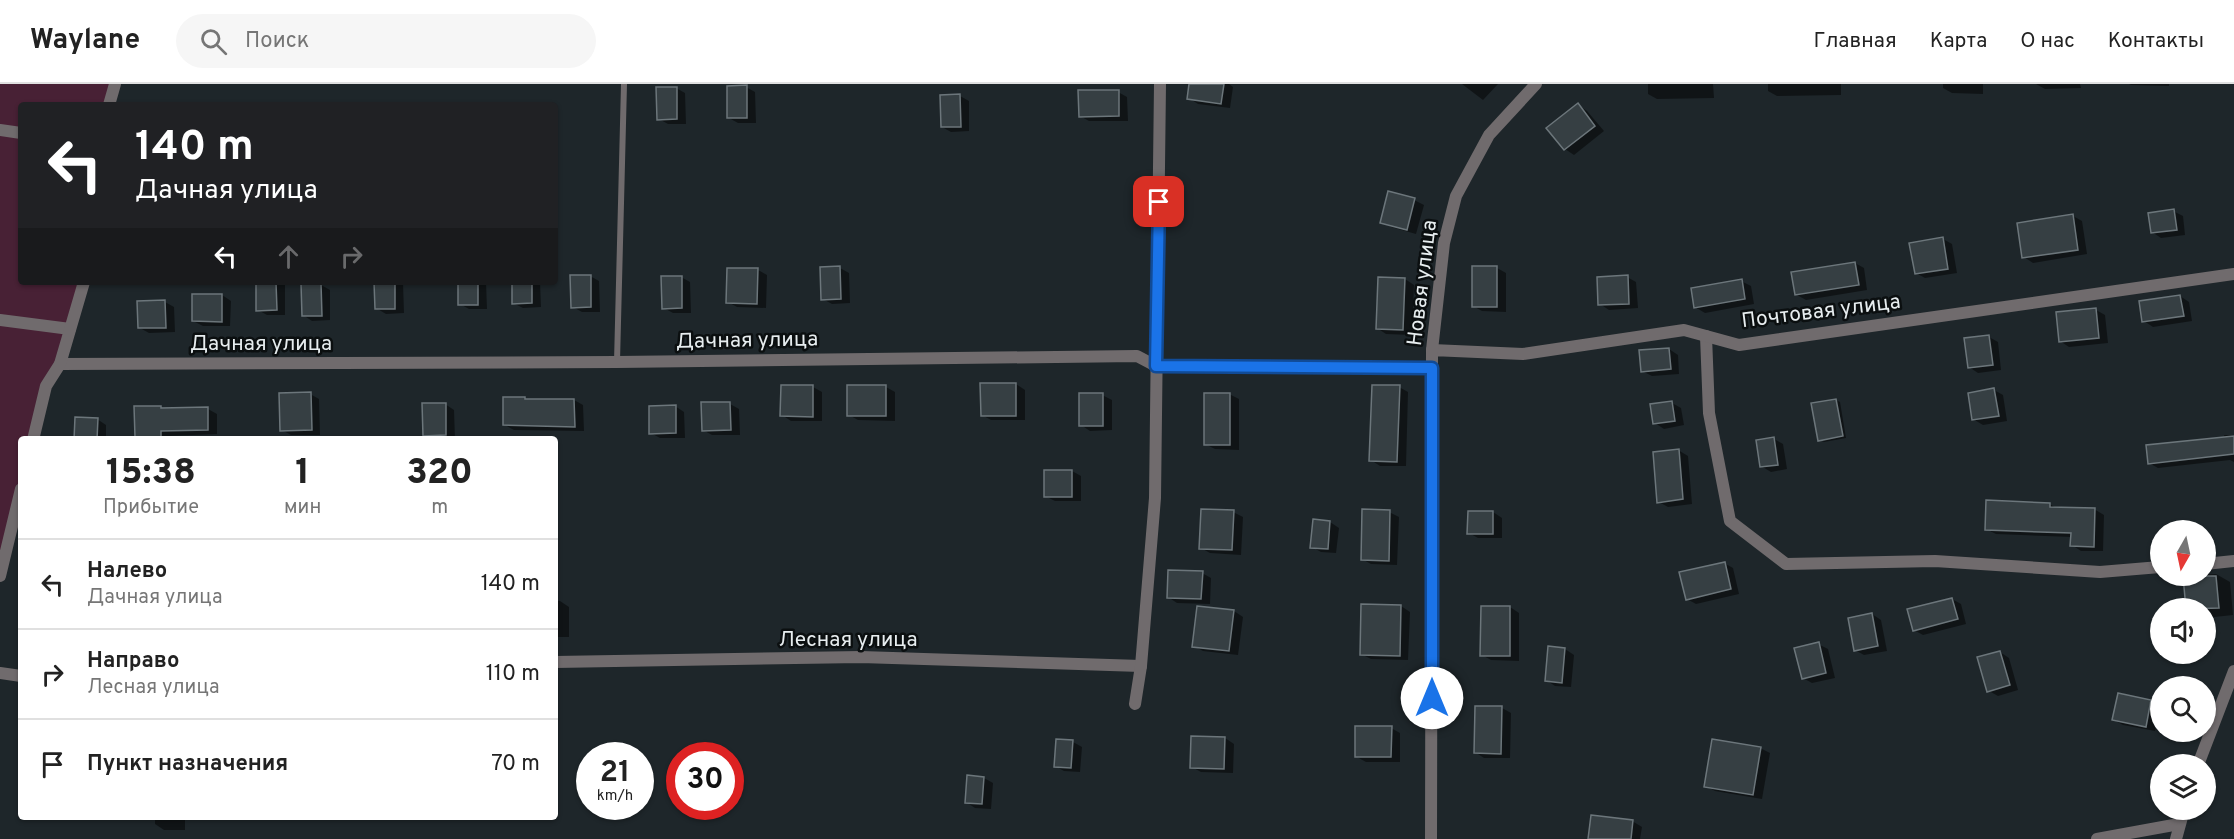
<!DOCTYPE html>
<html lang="ru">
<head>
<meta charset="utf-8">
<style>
  body { margin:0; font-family:Overpass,sans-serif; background:#f6f6f6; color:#222; height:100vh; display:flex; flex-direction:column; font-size:22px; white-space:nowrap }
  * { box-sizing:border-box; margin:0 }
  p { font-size:20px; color:#767676 }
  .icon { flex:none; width:33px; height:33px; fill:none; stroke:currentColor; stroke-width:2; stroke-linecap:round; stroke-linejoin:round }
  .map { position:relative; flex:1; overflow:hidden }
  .details { position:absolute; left:18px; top:352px; width:540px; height:384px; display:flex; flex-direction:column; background:#fff; border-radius:6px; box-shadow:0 2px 4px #0004 }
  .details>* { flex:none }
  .top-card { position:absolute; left:18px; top:18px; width:540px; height:183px; border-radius:6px; box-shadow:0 2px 4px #0004; background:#202124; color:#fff; overflow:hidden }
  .needle { width:39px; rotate:189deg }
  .fabs { position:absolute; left:2150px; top:436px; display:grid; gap:12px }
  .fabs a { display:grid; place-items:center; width:66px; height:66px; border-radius:50%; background:#fff; box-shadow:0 2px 4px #0004; font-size:30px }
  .speed { position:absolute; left:576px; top:658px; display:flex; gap:12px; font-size:30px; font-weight:700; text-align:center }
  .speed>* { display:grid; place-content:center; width:78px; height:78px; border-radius:50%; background:#fff; box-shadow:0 2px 4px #0004; line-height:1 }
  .speed small { font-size:15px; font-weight:400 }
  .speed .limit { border:9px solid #d22; background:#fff; color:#111 }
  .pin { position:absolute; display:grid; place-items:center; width:51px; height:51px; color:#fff; margin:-26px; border-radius:12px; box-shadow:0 3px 9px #0006 }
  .me { position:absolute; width:66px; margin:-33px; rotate:0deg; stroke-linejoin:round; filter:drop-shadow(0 0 4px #0008) }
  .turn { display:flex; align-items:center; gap:21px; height:126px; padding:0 18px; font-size:27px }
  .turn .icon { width:78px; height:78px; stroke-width:2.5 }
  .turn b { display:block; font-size:42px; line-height:51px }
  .lanes { display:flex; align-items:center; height:57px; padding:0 18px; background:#0003; justify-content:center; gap:30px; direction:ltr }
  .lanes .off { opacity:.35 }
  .eta { display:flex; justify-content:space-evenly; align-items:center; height:102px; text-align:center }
  .eta b { font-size:36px; font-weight:800; line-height:42px }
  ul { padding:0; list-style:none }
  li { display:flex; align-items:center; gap:18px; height:90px; padding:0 18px; border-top:2px solid #e0e0e0 }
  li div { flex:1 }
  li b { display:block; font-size:22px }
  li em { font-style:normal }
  header { display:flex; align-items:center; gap:36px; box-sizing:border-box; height:84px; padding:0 30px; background:#fff; border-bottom:2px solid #e0e0e0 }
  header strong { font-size:28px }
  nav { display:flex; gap:33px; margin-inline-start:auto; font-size:21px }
  .search { width:420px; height:54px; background:#f6f6f6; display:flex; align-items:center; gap:15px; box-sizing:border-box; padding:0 21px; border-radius:33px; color:#767676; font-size:22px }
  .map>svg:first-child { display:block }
  .green { fill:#482135 }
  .shadow { fill:#0007 }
  .building { fill:#363f43; stroke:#6c767b; stroke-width:1.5 }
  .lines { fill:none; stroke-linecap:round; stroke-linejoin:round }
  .lane { stroke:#706b6d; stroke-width:6 }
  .street { stroke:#706b6d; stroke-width:12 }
  .route-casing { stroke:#114b97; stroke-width:15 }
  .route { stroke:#1a73e8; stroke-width:10 }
  .labels { text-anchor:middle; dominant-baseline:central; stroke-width:5; stroke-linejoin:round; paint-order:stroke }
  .street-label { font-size:21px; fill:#e7edef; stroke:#0b0f10 }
</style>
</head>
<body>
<header>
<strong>Waylane</strong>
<div class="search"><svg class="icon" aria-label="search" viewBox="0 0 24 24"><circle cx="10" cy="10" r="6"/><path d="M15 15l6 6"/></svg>Поиск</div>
<nav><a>Главная</a><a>Карта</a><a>О нас</a><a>Контакты</a></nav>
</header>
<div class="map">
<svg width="2234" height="755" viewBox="0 0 2234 755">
  <rect width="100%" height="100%" fill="#1e262a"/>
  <path class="green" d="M0 0H112L107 21H21V198H84L32 355 21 356V399L0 481Z"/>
  <g class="shadow">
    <path d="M1191 0H1229L1233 3 1230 24 1198 20 1189 14Z"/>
    <path d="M1462 0H1498L1483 16Z"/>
    <path d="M1648 0H1713L1714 14 1657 15 1648 10Z"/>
    <path d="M1768 0H1841V11L1777 12 1768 7Z"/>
    <path d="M1943 0H1983V10L1952 9 1943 4Z"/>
    <path d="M2036 0H2080L2081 4 2045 5Z"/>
    <path d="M2129 0H2169V2L2131 1Z"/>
    <path d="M746 3 755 8 756 39H738L729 34Z"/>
    <path d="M676 4 685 9 686 40H668L659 35Z"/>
    <path d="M1118 8 1127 13 1128 37H1089L1080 32Z"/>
    <path d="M960 12 969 17V47L951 48 942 43Z"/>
    <path d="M1578 21 1587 27 1604 47 1574 71 1565 65Z"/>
    <path d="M1414 116 1424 121 1416 150 1391 143 1382 138Z"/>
    <path d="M2173 127 2183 132 2185 151 2161 154 2152 148Z"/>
    <path d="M2073 132 2082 137 2087 170 2033 179 2024 173Z"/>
    <path d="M1943 155 1952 160 1957 189 1925 194 1916 189Z"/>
    <path d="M1855 179 1864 184 1867 206 1806 216 1797 211Z"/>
    <path d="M840 184 849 189 850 219 832 220 823 215Z"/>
    <path d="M1497 184 1506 189V228L1482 227 1473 222Z"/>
    <path d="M729 185 758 186 767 191 766 224 737 223 728 218Z"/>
    <path d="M590 192 599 197 600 228H582L573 223Z"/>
    <path d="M681 193 690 198 691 229H673L664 224Z"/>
    <path d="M1627 193 1636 198 1638 224 1609 226 1600 220Z"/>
    <path d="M1405 195 1414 201 1412 251 1386 250 1377 244Z"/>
    <path d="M1741 197 1751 202 1754 220 1705 229 1695 223Z"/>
    <path d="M257 198H280L285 201V231H267L258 226Z"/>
    <path d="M376 198 403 199 404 229 386 230 376 224Z"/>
    <path d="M459 198H486L487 225H469L460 220Z"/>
    <path d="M513 198H540L541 223 523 224 513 219Z"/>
    <path d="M321 201 330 206V236L312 237 303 231Z"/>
    <path d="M222 211 231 217 230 242H203L193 237Z"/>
    <path d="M2180 212 2189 218 2192 237 2153 243 2144 237Z"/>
    <path d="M165 218 174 223 175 248 149 249 140 244Z"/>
    <path d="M2096 226 2105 231 2108 259 2069 263 2060 257Z"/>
    <path d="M1989 253 1998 258 2001 286 1978 289 1969 283Z"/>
    <path d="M1669 265 1678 271 1679 290 1652 292 1642 287Z"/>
    <path d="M1016 300 1025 306V336H991L982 331Z"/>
    <path d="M813 303 822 308V337H791L782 331Z"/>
    <path d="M886 303 895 308V337L858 336 849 331Z"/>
    <path d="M1399 303 1408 308 1406 382H1380L1371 376Z"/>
    <path d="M1994 306 2003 311 2007 337 1983 341 1973 335Z"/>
    <path d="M310 310 319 315 320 351H291L282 346Z"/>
    <path d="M1229 310 1239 315V366L1215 365 1205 360Z"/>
    <path d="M1102 311 1112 316V346L1090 347 1081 341Z"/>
    <path d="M504 315 574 316 583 321 584 347 514 346 505 341Z"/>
    <path d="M1836 316 1840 318 1846 354 1824 358 1820 356Z"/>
    <path d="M1672 319 1681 324 1684 341 1664 345 1655 339Z"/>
    <path d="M445 320 454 326 455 356H433L424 351Z"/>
    <path d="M730 320 739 325 740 351H712L703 346Z"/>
    <path d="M675 322 684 328 685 354H660L651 349Z"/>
    <path d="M160 324 164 326 208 325 217 330V350L169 352V356H141L136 352Z"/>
    <path d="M97 335 106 341V356H76Z"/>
    <path d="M2224 351H2234V378L2230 376 2158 384 2149 379 2225 354Z"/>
    <path d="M1774 355 1783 360 1787 385 1771 388 1761 382Z"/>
    <path d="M1678 366 1688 372 1692 420 1668 423 1659 418Z"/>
    <path d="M1072 387 1081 392V417H1055L1045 412Z"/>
    <path d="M2050 420 2057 425H2094L2104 431 2103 467H2081L2072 461V453L1996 450 1986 445Z"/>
    <path d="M1233 428 1243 433 1241 471 1210 469 1201 464Z"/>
    <path d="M1389 428 1399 433 1397 481 1371 480 1362 475Z"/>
    <path d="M1493 428 1502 434V454H1478L1469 449Z"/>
    <path d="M1330 438 1339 444 1336 469 1321 468 1312 463Z"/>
    <path d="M1724 479 1733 484 1739 510 1696 520 1687 515Z"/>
    <path d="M1202 489 1211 494 1210 520 1177 519 1168 513Z"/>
    <path d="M2216 490 2230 498 2233 531 2205 534V525H2187L2184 492Z"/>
    <path d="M19 508H21V540L20 539Z"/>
    <path d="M1952 515 1961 520 1966 540 1923 551 1914 546Z"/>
    <path d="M555 517H560L569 523V553H555Z"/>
    <path d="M1401 522 1410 528 1408 576 1371 575 1361 570Z"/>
    <path d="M1199 523 1234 527 1243 533 1238 571 1203 567 1194 562Z"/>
    <path d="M1482 523H1510L1519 529V577L1491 576 1482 571Z"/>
    <path d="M1872 530 1881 536 1887 567 1864 571 1855 566Z"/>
    <path d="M1818 560 1828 565 1835 594 1812 599 1803 594Z"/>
    <path d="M1565 565 1574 571 1571 603 1555 602 1546 596Z"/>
    <path d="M2000 568 2009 574 2018 606 1998 612 1989 607Z"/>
    <path d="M2151 617 2160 622 2155 647 2123 641 2114 636Z"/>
    <path d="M1502 624 1511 629 1510 674H1484L1475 668Z"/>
    <path d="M1391 644 1400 649V678H1366L1357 673Z"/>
    <path d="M1225 654 1234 660 1233 689 1201 688 1192 683Z"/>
    <path d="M1073 658 1082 663 1080 688 1064 687 1055 682Z"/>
    <path d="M1760 664 1770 669 1762 715 1715 707 1706 702Z"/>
    <path d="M984 694 993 699 991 725 975 724 966 718Z"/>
    <path d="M1592 733 1632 737 1642 743 1640 755H1590Z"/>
    <path d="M155 734H185V746H164L155 740Z"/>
  </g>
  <g class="building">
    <path d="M1189 0H1224L1221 20 1187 15Z"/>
    <path d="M747 1V34H727V2Z"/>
    <path d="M656 3H677V35L657 36Z"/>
    <path d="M1078 6H1119V32L1079 33Z"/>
    <path d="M960 10 961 43H941L940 11Z"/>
    <path d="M1578 19 1595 42 1564 66 1546 44Z"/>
    <path d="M1388 107 1415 114 1407 146 1380 139Z"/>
    <path d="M2174 125 2177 146 2151 149 2148 129Z"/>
    <path d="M2073 130 2078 166 2022 174 2017 139Z"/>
    <path d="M1943 153 1948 185 1915 190 1909 159Z"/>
    <path d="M1855 178 1859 201 1795 211 1791 188Z"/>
    <path d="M840 182 841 215 821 216 820 183Z"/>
    <rect x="1472" y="182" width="25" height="41"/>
    <path d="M727 184H758L757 220 726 219Z"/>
    <path d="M570 191H591V223L571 224Z"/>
    <path d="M1628 191 1629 220 1598 221 1597 193Z"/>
    <path d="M661 192H682V224L662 225Z"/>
    <path d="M1378 193 1405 194 1403 246 1376 245Z"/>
    <path d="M1742 195 1745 215 1694 224 1691 204Z"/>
    <path d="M256 198H276L277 226 256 227Z"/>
    <path d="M374 198H395V225H375Z"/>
    <rect x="458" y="198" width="20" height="23"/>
    <path d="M512 198H532V219L512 220Z"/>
    <path d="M321 199 322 232H302L301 200Z"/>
    <path d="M192 210H222V238L192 237Z"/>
    <path d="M2180 211 2184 232 2142 238 2139 217Z"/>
    <path d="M165 216 166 244H138L137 217Z"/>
    <path d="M2096 224 2099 254 2059 258 2056 228Z"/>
    <path d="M1989 251 1993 281 1968 284 1964 254Z"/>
    <path d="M1669 264 1671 285 1641 288 1639 266Z"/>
    <path d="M980 299H1016V332H981Z"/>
    <path d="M781 301H813V333L780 332Z"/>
    <rect x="847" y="301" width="39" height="31"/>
    <path d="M1372 301H1400L1397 378 1369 377Z"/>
    <path d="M1994 304 1999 332 1972 336 1968 309Z"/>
    <path d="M311 308 312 346 280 347 279 309Z"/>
    <rect x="1079" y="309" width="24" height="33"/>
    <rect x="1204" y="309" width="26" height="52"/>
    <path d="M503 313H525V315H574L575 343 503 341Z"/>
    <path d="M1836 315 1843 352 1818 357 1811 319Z"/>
    <path d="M1672 317 1675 337 1653 340 1650 320Z"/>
    <path d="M701 318H730L731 346 702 347Z"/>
    <path d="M422 319H446V351L423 352Z"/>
    <path d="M676 321V349L649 350V322Z"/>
    <path d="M134 322H161V324L208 323V346L161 347V353H135Z"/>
    <path d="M75 333 98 334 97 356H74Z"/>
    <path d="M2234 352V370L2148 380 2146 361Z"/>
    <path d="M1774 353 1778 381 1760 383 1756 356Z"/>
    <path d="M1679 365 1683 415 1657 419 1653 368Z"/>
    <rect x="1044" y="386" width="28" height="27"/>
    <path d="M1986 416 2050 419V423L2095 424 2094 463 2070 462 2071 449 1985 446Z"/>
    <path d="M1201 425 1234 426 1232 466 1199 465Z"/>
    <path d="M1362 425 1390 426 1389 477 1361 476Z"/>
    <path d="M1468 427H1493V450H1467Z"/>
    <path d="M1313 435 1330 437 1328 465 1310 464Z"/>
    <path d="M1725 478 1731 505 1686 516 1679 488Z"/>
    <path d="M1168 486 1203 487 1201 515 1167 514Z"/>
    <path d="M2183 492H2216L2219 524 2186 525Z"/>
    <path d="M1952 514 1958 535 1913 547 1907 525Z"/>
    <path d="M1361 520 1401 521 1400 572 1360 571Z"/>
    <path d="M1197 522 1234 526 1229 567 1192 563Z"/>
    <path d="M1481 522H1510V572H1480Z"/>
    <path d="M1872 529 1878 562 1854 567 1848 534Z"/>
    <path d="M1819 558 1826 589 1802 595 1794 564Z"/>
    <path d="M1548 562 1565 564 1562 599 1545 597Z"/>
    <path d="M2000 567 2010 601 1987 608 1977 573Z"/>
    <path d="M2118 609 2151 616 2146 643 2112 636Z"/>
    <path d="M1475 622H1502L1501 670 1474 669Z"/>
    <path d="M1355 642H1392L1391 673H1355Z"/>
    <path d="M1191 652 1225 653 1224 685 1190 684Z"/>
    <path d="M1056 655 1073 656 1071 684 1054 683Z"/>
    <path d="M1712 655 1761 663 1753 711 1704 703Z"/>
    <path d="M967 691 984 693 982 720 965 719Z"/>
    <path d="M1591 731 1633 736 1631 755H1588Z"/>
  </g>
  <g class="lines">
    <path class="lane" d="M617 278 624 0"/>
    <g class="street">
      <path d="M109 21 115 0"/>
      <path d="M0 46 21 49"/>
      <path d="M0 236 70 245"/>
      <path d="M1706 252 1709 329 1730 437 1786 480 1935 477 2100 488 2160 483"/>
      <path d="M60 280 617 278 1137 272 1156 282 1432 284V266L1523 270 1684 246 1739 261 2234 190"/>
      <path d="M33 356 46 302 60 280 84 198"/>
      <path d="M2205 480 2234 477"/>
      <path d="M0 492 21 405"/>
      <path d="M555 578 861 573 1141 582"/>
      <path d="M0 589 21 592"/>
      <path d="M1135 620 1141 582 1155 414 1160 0"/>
      <path d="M2198 681 2234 587"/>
      <path d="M1431 755 1432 266 1444 159 1456 112 1489 51 1536 0"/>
      <path d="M2097 755 2179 740"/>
      <path d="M2176 755 2184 726"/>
    </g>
  </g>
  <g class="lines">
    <defs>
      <path id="route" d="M1159 118 1156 282 1432 284V614"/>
    </defs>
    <use href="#route" class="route-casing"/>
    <use href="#route" class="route"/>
  </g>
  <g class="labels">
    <g class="street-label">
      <text transform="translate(1423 199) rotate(-83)">Новая улица</text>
      <text transform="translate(1821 228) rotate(-7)">Почтовая улица</text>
      <text transform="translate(747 257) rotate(-1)">Дачная улица</text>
      <text x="261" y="260">Дачная улица</text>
      <text x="848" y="556">Лесная улица</text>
    </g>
  </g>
</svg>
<div class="fabs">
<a><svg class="needle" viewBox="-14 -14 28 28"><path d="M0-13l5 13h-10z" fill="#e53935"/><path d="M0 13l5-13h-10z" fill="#767676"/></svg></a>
<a><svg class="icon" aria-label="sound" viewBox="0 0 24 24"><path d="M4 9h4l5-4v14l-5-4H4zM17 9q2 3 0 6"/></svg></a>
<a><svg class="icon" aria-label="search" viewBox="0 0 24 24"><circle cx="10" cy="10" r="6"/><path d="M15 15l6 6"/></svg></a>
<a><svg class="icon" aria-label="layers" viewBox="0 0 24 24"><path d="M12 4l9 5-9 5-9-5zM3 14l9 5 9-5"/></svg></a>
</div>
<div class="speed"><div>21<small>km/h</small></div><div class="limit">30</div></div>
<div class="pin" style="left:1159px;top:118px;background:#d93025"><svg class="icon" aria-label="arrive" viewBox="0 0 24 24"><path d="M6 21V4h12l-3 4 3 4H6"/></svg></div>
<svg class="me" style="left:1432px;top:614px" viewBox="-20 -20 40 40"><circle r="19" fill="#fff"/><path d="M0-13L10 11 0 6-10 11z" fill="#1a73e8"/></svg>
<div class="top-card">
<div class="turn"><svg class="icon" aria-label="left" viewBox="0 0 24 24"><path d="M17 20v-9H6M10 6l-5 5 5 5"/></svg><div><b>140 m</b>Дачная улица</div></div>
<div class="lanes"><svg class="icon" aria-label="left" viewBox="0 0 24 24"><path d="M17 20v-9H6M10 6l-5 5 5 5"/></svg><svg class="icon off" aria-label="ahead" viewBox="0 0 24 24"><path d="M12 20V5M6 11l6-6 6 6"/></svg><svg class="icon off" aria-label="right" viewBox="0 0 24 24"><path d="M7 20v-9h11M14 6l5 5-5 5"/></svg></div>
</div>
<section class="details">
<div class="eta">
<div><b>15:38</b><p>Прибытие</p></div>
<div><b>1</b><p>мин</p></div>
<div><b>320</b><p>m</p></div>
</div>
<ul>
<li><svg class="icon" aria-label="left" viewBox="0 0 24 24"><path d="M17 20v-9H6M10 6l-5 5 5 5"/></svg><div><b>Налево</b><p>Дачная улица</p></div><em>140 m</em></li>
<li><svg class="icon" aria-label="right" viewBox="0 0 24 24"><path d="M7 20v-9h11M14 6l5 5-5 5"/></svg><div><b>Направо</b><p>Лесная улица</p></div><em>110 m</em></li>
<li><svg class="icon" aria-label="arrive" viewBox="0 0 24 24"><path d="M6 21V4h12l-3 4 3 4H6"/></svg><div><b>Пункт назначения</b></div><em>70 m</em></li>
</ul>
</section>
</div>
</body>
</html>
